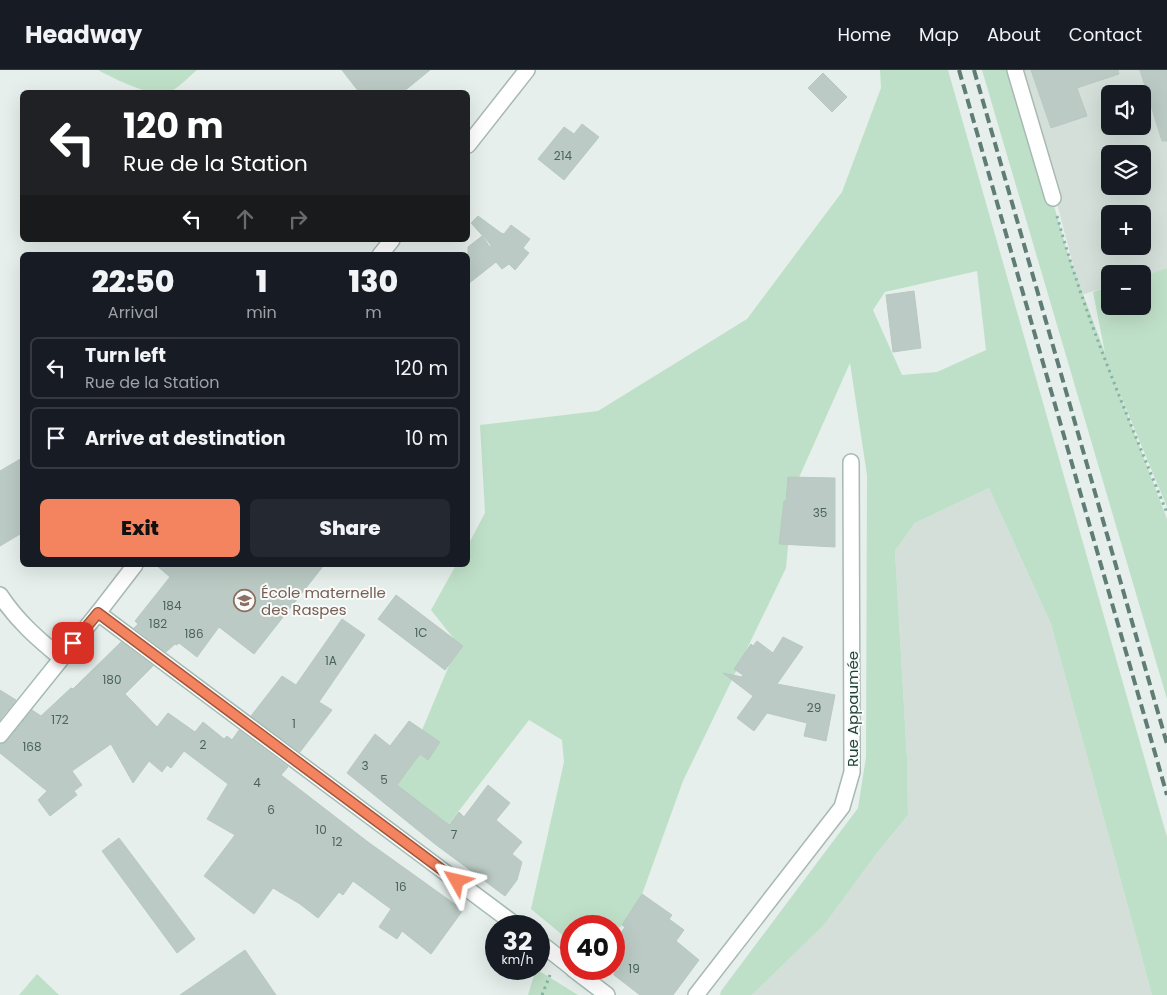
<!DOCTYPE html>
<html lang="en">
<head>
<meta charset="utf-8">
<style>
  body { margin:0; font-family:Poppins,sans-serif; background:#242831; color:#f1f3f6; height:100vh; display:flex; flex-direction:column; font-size:19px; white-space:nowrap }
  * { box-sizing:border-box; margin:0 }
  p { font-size:16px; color:#9ea1a6 }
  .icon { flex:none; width:28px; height:28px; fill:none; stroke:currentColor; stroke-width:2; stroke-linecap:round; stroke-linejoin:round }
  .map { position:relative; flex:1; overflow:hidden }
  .sheet { position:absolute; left:20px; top:182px; width:450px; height:315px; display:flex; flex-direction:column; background:#171b24; border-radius:8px; box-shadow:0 5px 20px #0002 }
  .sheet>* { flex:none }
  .top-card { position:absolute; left:20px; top:20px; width:450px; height:152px; border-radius:8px; box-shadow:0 5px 20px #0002; background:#202124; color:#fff; overflow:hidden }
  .controls { position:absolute; left:1101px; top:15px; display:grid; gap:10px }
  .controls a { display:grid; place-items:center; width:50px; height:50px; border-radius:8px; background:#171b24; box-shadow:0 5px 20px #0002; font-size:25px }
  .speed { position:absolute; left:485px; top:845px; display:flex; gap:10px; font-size:25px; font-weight:700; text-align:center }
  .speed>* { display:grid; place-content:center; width:65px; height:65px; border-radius:50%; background:#171b24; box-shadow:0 5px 20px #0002; line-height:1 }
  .speed small { font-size:12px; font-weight:400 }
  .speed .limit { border:8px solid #d22; background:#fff; color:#111 }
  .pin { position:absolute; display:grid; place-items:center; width:42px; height:42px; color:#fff; margin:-21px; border-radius:10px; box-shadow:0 2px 8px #0006 }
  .me { position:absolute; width:55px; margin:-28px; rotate:307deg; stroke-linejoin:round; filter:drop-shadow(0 0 4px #0008) }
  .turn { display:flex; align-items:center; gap:18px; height:105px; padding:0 20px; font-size:22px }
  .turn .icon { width:65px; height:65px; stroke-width:2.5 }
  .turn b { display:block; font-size:35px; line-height:42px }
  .lanes { display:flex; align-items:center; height:48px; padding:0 20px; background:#0003; justify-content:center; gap:25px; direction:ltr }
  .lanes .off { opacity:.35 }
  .eta { display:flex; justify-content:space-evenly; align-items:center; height:85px; text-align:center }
  .eta b { font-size:30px; font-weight:800; line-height:35px }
  .cta { display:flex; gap:10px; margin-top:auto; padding:10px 20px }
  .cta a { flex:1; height:58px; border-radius:8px; background:#f4845f; color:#111; font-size:20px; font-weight:800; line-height:58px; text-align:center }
  .cta a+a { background:#242831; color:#f1f3f6 }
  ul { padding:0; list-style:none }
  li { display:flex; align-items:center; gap:15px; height:62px; margin:0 10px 8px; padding:0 10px; border:2px solid #363941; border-radius:8px }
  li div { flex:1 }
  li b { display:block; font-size:19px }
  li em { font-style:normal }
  header { display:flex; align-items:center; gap:30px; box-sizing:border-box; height:70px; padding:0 25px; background:#171b24; border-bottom:1px solid #363941 }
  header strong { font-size:24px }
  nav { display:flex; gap:28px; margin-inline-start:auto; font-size:18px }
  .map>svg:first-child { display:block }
  .built { fill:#d4dfda; fill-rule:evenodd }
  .green { fill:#bfe0c8; fill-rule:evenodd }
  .building { fill:#bbcac4; stroke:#b8c9c2 }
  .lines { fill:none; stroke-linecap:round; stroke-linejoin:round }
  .street-casing { stroke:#a8b8b2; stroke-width:18 }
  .secondary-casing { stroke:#a4bbb3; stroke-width:18 }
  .path { stroke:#86b3a5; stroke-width:3; stroke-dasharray:2.5 4; stroke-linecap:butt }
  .street { stroke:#fff; stroke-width:15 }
  .secondary { stroke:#fff; stroke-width:15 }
  .rail { stroke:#5f7d75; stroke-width:4; stroke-dasharray:10 5; stroke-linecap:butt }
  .route-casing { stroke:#9f563e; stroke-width:12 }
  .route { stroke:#f4845f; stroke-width:9 }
  .labels { text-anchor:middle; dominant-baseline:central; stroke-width:4; stroke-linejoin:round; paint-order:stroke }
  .number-label { font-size:12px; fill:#4a645c }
  .education-label { font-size:15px; fill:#785e54; stroke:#f7fbf9; text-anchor:start }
  .street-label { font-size:15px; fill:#24423a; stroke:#f7fbf9 }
</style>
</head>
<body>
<header>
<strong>Headway</strong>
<nav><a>Home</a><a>Map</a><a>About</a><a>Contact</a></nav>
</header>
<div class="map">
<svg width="1167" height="925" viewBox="0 0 1167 925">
  <rect width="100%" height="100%" fill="#e6efeb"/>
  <g class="built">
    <path d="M1022 0H1167V198L1143 206 1142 204H1110V216L1081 225ZM1110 24H1142V56H1110ZM1110 84H1142V116H1110ZM1110 144H1142V176H1110Z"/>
    <path d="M989 418 1051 554 1152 925H752L825 854 877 783 908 745 907 688 895 481 915 453Z"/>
  </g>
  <g class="green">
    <path d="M98 0H197C191 5 175 21 169 22 152 28 113 8 98 0Z"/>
    <path d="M880 0H948L1167 767V925H1152L1051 554 989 418 915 453 895 481 907 688 908 745 877 783 825 854 752 925H720L721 921 858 738 866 687 867 405 850 293 793 421 786 498 683 711 636 841 614 863V856H571V872L531 839 564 692 562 670 529 650 435 772 382 731 405 701 458 574 431 540 456 495H468V475L485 443 480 355 598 341 747 249 842 122 881 18ZM977 201 986 280 937 302 902 305 873 240 885 222Z"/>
    <path d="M982 0H1015L1067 181 1105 283 1093 222 1110 216V236H1142L1143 206 1167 198V437L1115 312 1167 449V629Z"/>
    <path d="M536 899 578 925H528Z"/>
    <path d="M37 904 59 925H19Z"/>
  </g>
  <g class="building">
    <path d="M342 0H430L403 22H359Z"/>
    <path d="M1031 0H1118L1119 4 1077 18 1087 46 1051 58Z"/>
    <path d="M1140 0H1167V71H1162Z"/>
    <path d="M823 3 847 27 832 42 808 18Z"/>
    <path d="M582 54 599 67 564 110 538 89 564 57 574 64Z"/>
    <path d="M478 146 501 163 504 164 511 155 530 169 523 178 529 183 515 200 509 194 502 199 496 192 468 214V177L482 166 490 177 491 175 471 153Z"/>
    <path d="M914 221 921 278 893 282 886 225Z"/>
    <path d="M22 388V463L0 476V401Z"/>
    <path d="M788 407 835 408V477L779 474 784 431H786Z"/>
    <path d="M156 495H324L254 584 219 557 197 587 179 573 177 575 175 574 166 582 134 558 138 554 135 551 170 507Z"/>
    <path d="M396 525 463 576 445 600 378 549Z"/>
    <path d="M342 549 365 565 319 632 332 640 300 682 251 646 282 606 296 615Z"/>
    <path d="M783 567 803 577 777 614 835 625 826 671 804 666 807 653 767 643 754 661 737 648 753 626 723 603 742 607 743 605 734 599 751 574 753 576 757 571 773 583Z"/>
    <path d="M121 572 153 596 125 624 157 657 168 643 195 662 203 652 224 669 227 666 232 670 239 660 288 697 281 705 368 772 463 840 431 884 402 861 397 869 379 857 391 839 353 811 343 825 339 822 318 848 300 834 273 818 254 844 204 806 235 765 207 749 228 714 184 681 171 698 167 695 162 702 149 691 133 713 111 674 72 701 82 715 74 721 77 725 50 746 38 730 47 721 0 683V674L7 671 32 640 41 646 71 618 73 619Z"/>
    <path d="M0 620 16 630 0 650Z"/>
    <path d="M409 651 440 672 428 690 420 684 397 715 449 755 459 742 464 747 488 715 510 733 496 750 522 772 512 784 522 792 517 810 505 826 435 774 347 703 375 664 390 676Z"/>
    <path d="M119 768 195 869 177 883 102 781Z"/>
    <path d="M642 824 672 845 669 849 684 860 676 871 699 890 673 925H640L614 905V873L625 857 622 855Z"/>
    <path d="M245 880 276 925H180Z"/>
  </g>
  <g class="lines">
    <defs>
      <g id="street">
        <path d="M1015 0 1053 128"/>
        <path d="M468 75 527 0"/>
        <path d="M380 185 392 170"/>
        <path d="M0 525C17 551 38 569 61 588"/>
        <path d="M98 543 135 495"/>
        <path d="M696 925 842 737 852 702 851 392"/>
      </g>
      <g id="secondary">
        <path d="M0 665 98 543 517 856"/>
        <path d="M539 872 571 897"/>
        <path d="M573 899 607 925"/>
      </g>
    </defs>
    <use href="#street" class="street-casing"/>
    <use href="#secondary" class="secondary-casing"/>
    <g class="path">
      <path d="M1057 146C1085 248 1127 345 1167 443"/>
      <path d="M542 925 550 905"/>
    </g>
    <use href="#street" class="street"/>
    <use href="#secondary" class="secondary"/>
    <g class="rail">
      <path d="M959 0 1167 725"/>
      <path d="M974 0 1167 674"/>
    </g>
  </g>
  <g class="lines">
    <defs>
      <path id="route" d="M73 573 98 543 457 811"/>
    </defs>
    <use href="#route" class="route-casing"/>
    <use href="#route" class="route"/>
  </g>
  <defs>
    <symbol id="school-ring" viewBox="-11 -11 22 22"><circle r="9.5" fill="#f7fbf9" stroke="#8d6e63" stroke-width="1.5"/><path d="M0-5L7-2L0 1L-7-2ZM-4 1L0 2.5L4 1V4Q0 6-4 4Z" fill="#8d6e63"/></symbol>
  </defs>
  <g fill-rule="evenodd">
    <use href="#school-ring" x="232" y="518" width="25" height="25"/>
  </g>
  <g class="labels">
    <g class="number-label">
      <text x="563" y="85">214</text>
      <text x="820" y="442">35</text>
      <text x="172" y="535">184</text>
      <text x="158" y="553">182</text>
      <text x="421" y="562">1C</text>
      <text x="194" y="563">186</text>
      <text x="331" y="590">1A</text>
      <text x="112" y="609">180</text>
      <text x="814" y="637">29</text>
      <text x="60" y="649">172</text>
      <text x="294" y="653">1</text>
      <text x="203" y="674">2</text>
      <text x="32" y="676">168</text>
      <text x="365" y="695">3</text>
      <text x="384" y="709">5</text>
      <text x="257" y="712">4</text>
      <text x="271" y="739">6</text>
      <text x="321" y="759">10</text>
      <text x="454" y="764">7</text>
      <text x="337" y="771">12</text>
      <text x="401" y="816">16</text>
      <text x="634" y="898">19</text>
    </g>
    <g class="education-label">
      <text x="261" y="522">École maternelle<tspan x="261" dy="17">des Raspes</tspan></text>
    </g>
    <g class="street-label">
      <text transform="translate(852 639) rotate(-90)">Rue Appaumée</text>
    </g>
  </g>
</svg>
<div class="controls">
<a><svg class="icon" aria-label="sound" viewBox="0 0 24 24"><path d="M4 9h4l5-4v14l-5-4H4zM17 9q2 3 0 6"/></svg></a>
<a><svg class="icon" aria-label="layers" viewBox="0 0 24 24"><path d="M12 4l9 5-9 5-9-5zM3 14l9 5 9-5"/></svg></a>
<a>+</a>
<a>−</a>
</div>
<div class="speed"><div>32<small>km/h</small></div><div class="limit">40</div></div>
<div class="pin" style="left:73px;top:573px;background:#d93025"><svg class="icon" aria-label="arrive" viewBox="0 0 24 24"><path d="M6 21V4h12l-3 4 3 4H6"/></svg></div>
<svg class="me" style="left:457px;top:811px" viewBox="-20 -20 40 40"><path d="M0-17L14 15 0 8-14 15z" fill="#f4845f" stroke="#fff" stroke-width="4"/></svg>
<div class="top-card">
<div class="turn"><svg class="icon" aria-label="left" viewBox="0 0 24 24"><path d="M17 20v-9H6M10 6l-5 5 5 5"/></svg><div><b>120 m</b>Rue de la Station</div></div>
<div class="lanes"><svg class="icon" aria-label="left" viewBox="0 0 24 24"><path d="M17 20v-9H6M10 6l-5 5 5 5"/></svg><svg class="icon off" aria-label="ahead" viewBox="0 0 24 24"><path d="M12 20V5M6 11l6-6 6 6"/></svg><svg class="icon off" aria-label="right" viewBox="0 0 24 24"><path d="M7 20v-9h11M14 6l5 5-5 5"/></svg></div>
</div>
<section class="sheet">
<div class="eta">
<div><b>22:50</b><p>Arrival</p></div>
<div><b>1</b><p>min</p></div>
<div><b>130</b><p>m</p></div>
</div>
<ul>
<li><svg class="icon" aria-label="left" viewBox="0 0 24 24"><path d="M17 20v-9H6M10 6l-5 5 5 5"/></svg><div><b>Turn left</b><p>Rue de la Station</p></div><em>120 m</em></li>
<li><svg class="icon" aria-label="arrive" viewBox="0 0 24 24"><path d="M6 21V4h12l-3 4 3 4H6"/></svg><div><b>Arrive at destination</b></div><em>10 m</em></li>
</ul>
<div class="cta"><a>Exit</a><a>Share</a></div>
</section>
</div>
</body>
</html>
